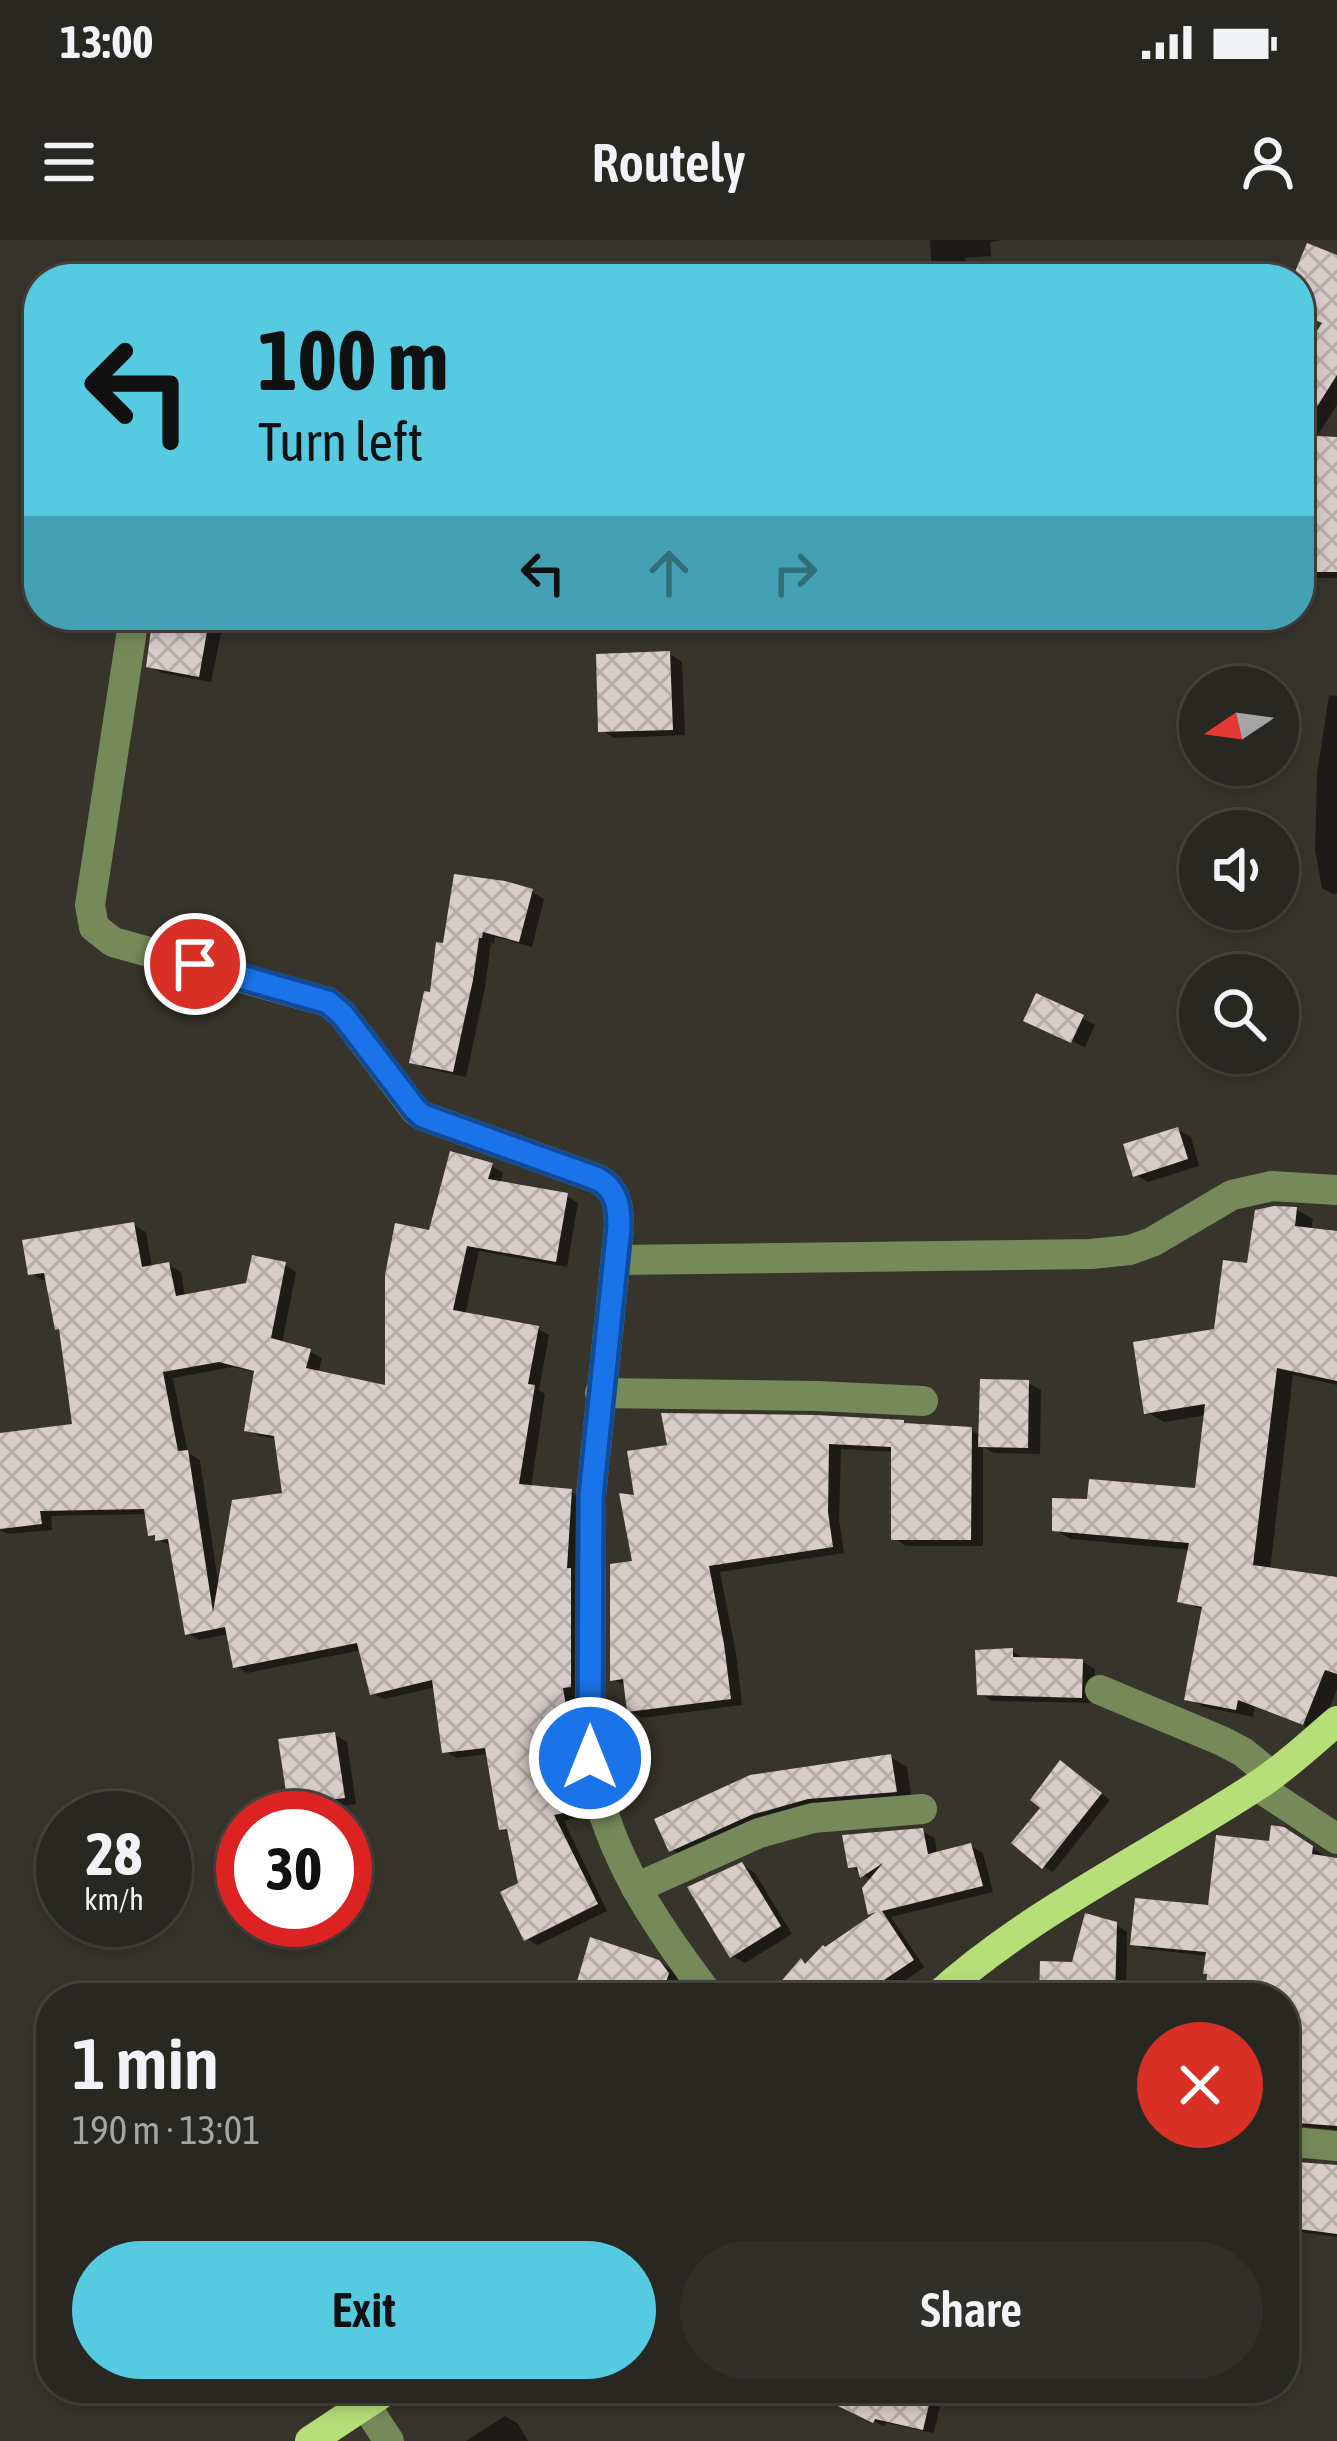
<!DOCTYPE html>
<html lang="en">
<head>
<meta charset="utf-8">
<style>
  body { margin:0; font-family:"Asap Condensed",sans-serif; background:#312f2a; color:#f1f3f6; height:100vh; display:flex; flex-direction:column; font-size:45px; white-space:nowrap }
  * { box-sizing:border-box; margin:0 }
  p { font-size:39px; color:#a5a5a5 }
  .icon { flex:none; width:66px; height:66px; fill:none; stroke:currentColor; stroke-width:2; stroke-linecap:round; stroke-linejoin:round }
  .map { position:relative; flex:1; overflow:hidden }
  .sheet { position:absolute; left:36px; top:1743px; width:1263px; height:420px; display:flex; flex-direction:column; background:#292721; border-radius:48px; box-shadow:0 6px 18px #0003,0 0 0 3px #45443f }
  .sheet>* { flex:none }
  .guide { position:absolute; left:24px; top:24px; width:1290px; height:366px; border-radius:48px; box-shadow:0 6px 18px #0003,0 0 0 3px #45443f; background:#55cae0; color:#111; overflow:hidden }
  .needle { width:78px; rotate:257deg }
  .tools { position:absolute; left:1179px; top:426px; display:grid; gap:24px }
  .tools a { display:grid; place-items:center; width:120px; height:120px; border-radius:50%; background:#292721; box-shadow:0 6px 18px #0003,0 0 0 3px #45443f; font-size:60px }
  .speed { position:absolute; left:36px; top:1551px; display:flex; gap:24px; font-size:60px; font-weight:700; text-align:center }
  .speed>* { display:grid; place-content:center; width:156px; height:156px; border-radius:50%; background:#292721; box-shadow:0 6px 18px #0003,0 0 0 3px #45443f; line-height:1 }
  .speed small { font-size:30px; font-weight:400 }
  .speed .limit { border:18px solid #d22; background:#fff; color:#111 }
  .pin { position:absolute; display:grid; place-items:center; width:102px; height:102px; color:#fff; margin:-51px; border:6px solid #fff; border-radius:50%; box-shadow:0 3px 12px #0007 }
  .me { position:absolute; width:132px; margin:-66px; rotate:0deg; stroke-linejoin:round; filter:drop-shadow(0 0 9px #0008) }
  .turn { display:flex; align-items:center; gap:42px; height:252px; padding:0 36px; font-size:54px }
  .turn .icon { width:156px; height:156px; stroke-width:2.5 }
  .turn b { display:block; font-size:84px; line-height:102px }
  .lanes { display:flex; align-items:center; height:114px; padding:0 36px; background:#0003; justify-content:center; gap:60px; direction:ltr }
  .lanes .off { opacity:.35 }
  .round { display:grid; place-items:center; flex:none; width:126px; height:126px; border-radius:63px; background:#312f2a }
  .head { display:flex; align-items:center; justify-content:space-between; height:204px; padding:0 36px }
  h1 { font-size:72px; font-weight:600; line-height:90px }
  .cta { display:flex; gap:24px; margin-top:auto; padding:24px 36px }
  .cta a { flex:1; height:138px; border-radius:72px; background:#55cae0; color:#111; font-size:48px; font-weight:600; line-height:138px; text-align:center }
  .cta a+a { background:#312f2a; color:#f1f3f6 }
  .status { display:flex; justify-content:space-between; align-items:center; height:84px; padding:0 60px; background:#292721; direction:ltr }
  .status svg { height:33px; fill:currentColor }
  header { display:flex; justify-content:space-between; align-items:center; height:156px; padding:0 36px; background:#292721; font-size:54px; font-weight:600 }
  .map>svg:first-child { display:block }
  .shadow { fill:#0007; fill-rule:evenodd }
  .building { fill:url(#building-cross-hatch); fill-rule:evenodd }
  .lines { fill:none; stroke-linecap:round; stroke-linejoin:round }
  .minor { stroke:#768a59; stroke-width:30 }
  .major { stroke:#b6df77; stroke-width:30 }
  .route-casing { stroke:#114b97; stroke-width:30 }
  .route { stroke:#1a73e8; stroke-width:21 }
</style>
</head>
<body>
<div class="status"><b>13:00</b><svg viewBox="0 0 49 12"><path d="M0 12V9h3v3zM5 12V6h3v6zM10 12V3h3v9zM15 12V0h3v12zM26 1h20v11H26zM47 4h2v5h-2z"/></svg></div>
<header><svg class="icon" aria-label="menu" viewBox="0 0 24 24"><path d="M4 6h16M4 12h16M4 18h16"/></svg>Routely<svg class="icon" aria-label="person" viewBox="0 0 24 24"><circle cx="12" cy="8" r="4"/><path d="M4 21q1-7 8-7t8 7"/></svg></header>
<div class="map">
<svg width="1337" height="2201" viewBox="0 0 1337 2201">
  <defs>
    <pattern id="building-cross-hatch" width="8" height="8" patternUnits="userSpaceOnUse" patternTransform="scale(3)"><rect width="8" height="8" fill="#d9cdc9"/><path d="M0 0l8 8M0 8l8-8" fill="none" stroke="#b5aca8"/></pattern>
  </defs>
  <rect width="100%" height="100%" fill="#37342c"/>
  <g class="shadow">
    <path d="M930 0H1003L990 2 991 16 965 18 968 39H925L924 31 932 30Z"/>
    <path d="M1337 18V165L1315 199 1337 200V338H1299V124L1325 83 1299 73V39H1295Z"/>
    <path d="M155 375H225L211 442 162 433 149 426Z"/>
    <path d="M670 414 682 422 685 495 614 498 601 490Z"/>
    <path d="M1329 455 1337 456V653L1333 654 1322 648 1315 610 1317 533Z"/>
    <path d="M532 652 544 659 532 707 495 697 494 704 491 703 485 748 466 837 425 828 412 821 445 706Z"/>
    <path d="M1082 778 1095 785 1085 807 1040 787Z"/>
    <path d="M1178 890 1191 897 1199 926 1148 942 1135 934Z"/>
    <path d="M492 926 503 933 500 944 567 956 578 963 567 1027 479 1011 465 1075 538 1089 549 1095 539 1150 545 1154 531 1248 571 1252 583 1259 582 1452 574 1454 581 1501 567 1503 573 1540 564 1541 574 1578 564 1581 607 1671 538 1705 526 1699 522 1645 511 1594 501 1588 489 1514 456 1518 445 1511 436 1447 384 1459 372 1453 362 1410 247 1433 236 1426 229 1394 199 1400 188 1393 170 1306 151 1294 148 1274 51 1276 52 1290 8 1294 0 1290V1196L75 1186 63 1091 48 1039 42 1040 31 1033 134 985 146 992 152 1028 169 1025 181 1032 185 1057 248 1046 285 1025 296 1032 282 1104 310 1112 322 1118 318 1133 388 1149 431 993ZM233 1127 257 1133 247 1190 259 1196 277 1199 286 1256 219 1348 200 1220 188 1213 173 1138Z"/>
    <path d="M1297 970 1313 979 1311 991 1337 994V1145L1293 1135 1270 1330 1337 1340V1449L1320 1492 1255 1467 1253 1477 1204 1467 1187 1458 1205 1371 1180 1360 1191 1310 1071 1299 1055 1290 1090 1262 1197 1251 1207 1175 1164 1182 1147 1172 1217 1092 1250 1026Z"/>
    <path d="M1028 1143 1041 1150 1040 1214 994 1213 983 1207V1306H906L894 1298V1212L841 1209 839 1280 844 1313 720 1332 736 1413 742 1465 642 1478 630 1470 627 1447 613 1439 635 1324 637 1258 904 1183 911 1187 971 1190 982 1197Z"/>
    <path d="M1012 1411 1025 1419 1082 1421 1095 1429 1094 1463 992 1461 980 1453Z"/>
    <path d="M335 1495 347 1502 356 1564 303 1571 291 1564Z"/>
    <path d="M890 1517 907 1527 912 1560 689 1619 672 1610 658 1581Z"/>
    <path d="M1071 1530 1110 1560 1053 1632 1043 1626 1044 1567Z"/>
    <path d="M923 1592 935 1598 937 1615 971 1606 983 1613 993 1652 891 1677 924 1727 881 1758H771L802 1722 807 1725 877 1676 871 1673 872 1641 851 1626Z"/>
    <path d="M1296 1598 1323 1615 1322 1619 1337 1621V1890L1299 1886 1284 1892V1758H1206L1209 1716 1145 1709 1134 1703 1210 1668 1271 1604Z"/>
    <path d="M742 1625 755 1633 792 1694 745 1723 732 1716Z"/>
    <path d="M1116 1685 1127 1692 1126 1758H1042L1043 1724 1074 1725Z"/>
    <path d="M658 1722 672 1730 680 1742 675 1758H615L579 1743Z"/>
    <path d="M1284 1923 1337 1928V1997L1284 1990Z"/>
    <path d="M808 2148H944L934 2193 886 2183 884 2186Z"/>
    <path d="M505 2176 518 2184 528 2201H466Z"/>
  </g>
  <g class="building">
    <path d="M1307 3 1337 15V135L1299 195 1337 197V332H1299V119L1322 83 1299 73V39H1292Z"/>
    <path d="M153 375H210L199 437 146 427Z"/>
    <path d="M670 411 673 490 598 492 596 414Z"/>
    <path d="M454 634 505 641 533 649 519 702 483 692 482 698H479L473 740 453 832 409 823 424 751 430 752 436 702 443 703Z"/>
    <path d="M1036 753 1084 775 1071 803 1023 781Z"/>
    <path d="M1178 887 1188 919 1133 937 1123 904Z"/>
    <path d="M450 911 493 923 488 939 568 953 556 1022 467 1006 453 1070 539 1086 528 1144 535 1145 519 1244 572 1249 567 1328H571V1447L563 1448 571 1495 557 1497 563 1534 554 1536 564 1573 554 1575 598 1664 524 1701 500 1652 518 1643 507 1589 499 1590 485 1508 442 1513 432 1440 370 1455 357 1403 233 1428 225 1387 185 1395 168 1299 155 1301V1295L148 1296 144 1269 40 1271 42 1284 0 1289V1193L72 1184 59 1089 55 1090 44 1033 28 1035 22 1000 134 982 142 1027 169 1022 176 1056 246 1043 252 1015 286 1022 271 1098 311 1109 306 1128 385 1145V1035L395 983 429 990ZM219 1122 254 1131 244 1191 274 1196 282 1253 232 1260 213 1372 188 1210 178 1211 163 1132Z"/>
    <path d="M1274 966 1297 967 1295 986 1337 991V1141L1277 1128 1253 1325 1337 1337V1434L1325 1430 1303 1485 1238 1460 1236 1470 1184 1460 1202 1367 1177 1362 1189 1303 1052 1291V1258L1087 1259 1089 1239 1195 1248 1205 1164 1144 1174 1133 1102 1214 1089 1223 1020 1247 1023 1255 970Z"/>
    <path d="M980 1139 1029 1140 1028 1208 978 1207Z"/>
    <path d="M661 1173 816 1175 904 1180V1183L972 1187 971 1300H891V1207L829 1204 828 1272 833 1307 709 1326 724 1404 731 1459 627 1472 623 1439 610 1441V1324L632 1321 619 1253 634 1255 627 1211 667 1205Z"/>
    <path d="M1013 1408V1417L1083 1419 1082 1458 977 1455 975 1410Z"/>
    <path d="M335 1492 345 1558 288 1565 278 1499Z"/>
    <path d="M891 1514 897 1552 808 1559 751 1575 669 1612 654 1579 750 1535Z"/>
    <path d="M1060 1520 1102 1553 1042 1629 1011 1603 1040 1568 1030 1560Z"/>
    <path d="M1271 1585 1284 1587 1313 1606 1312 1614 1337 1618V1886L1284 1882V1758H1205L1207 1734H1203L1206 1712 1130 1705 1135 1658 1208 1665 1216 1595 1269 1601Z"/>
    <path d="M923 1588 928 1614 971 1603 983 1646 882 1671 914 1720 875 1746 863 1758H767L801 1718 805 1724 823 1705 825 1707 876 1672 868 1675 862 1648 883 1623 860 1638 857 1627 848 1628 842 1595Z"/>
    <path d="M742 1622 781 1686 730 1718 687 1647Z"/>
    <path d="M1085 1673 1117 1682 1115 1758 1039 1757 1040 1721 1072 1722Z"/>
    <path d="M590 1697 659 1720 669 1733 661 1758H617L576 1745Z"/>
    <path d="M1284 1921 1337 1925V1994L1284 1987Z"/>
    <path d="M801 2148H912L932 2152 923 2190 875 2179 873 2183Z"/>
  </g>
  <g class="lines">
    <g class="minor">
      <path d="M134 377 90 665 94 687 113 702 328 762 343 775 415 870 423 876 598 939C617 950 619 966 619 987L591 1256 590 1518C606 1614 654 1682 711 1758"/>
      <path d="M616 1020 1091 1014 1130 1010 1152 1002 1232 955 1272 946 1337 950"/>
      <path d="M600 1153 817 1156 923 1161"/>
      <path d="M1100 1450 1222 1501 1243 1512 1272 1536"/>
      <path d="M1257 1546 1337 1599"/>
      <path d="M636 1648 759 1593 813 1578 922 1569"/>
      <path d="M1284 1901 1337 1906"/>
      <path d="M364 2163 389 2201"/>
    </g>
    <g class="major">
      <path d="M935 1758C1031 1671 1150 1616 1258 1545 1286 1527 1311 1503 1337 1481"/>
      <path d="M310 2201 390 2148"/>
    </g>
  </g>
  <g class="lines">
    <defs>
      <path id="route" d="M195 724 328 762 343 775 415 869 423 876 598 939C617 950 619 966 619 987L591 1256 590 1518"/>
    </defs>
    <use href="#route" class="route-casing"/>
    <use href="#route" class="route"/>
  </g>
</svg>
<div class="tools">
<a><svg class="needle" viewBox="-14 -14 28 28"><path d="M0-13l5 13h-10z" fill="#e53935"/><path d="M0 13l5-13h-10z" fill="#a5a5a5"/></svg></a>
<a><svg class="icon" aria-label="sound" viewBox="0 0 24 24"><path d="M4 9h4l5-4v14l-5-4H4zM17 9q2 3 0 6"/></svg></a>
<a><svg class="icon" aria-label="search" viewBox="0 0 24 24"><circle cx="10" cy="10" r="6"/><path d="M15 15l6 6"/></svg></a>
</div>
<div class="speed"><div>28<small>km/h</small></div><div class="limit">30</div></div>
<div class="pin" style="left:195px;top:724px;background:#d93025"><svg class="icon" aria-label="arrive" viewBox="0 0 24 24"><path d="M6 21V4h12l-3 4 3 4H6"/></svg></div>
<svg class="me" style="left:590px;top:1518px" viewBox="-20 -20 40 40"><circle r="17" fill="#1a73e8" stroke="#fff" stroke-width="3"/><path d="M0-11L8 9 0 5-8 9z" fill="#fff"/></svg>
<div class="guide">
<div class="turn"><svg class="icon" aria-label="left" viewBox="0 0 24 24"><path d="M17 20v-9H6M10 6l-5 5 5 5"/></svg><div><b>100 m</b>Turn left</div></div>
<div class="lanes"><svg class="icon" aria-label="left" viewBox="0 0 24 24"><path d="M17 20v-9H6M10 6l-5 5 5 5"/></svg><svg class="icon off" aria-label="ahead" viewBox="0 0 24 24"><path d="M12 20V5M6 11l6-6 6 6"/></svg><svg class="icon off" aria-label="right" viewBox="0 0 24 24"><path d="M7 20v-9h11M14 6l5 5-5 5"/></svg></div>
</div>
<section class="sheet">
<div class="head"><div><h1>1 min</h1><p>190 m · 13:01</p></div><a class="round" style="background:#d93025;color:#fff"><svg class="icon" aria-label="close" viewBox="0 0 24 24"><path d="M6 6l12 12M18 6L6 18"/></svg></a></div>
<div class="cta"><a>Exit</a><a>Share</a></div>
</section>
</div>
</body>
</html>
